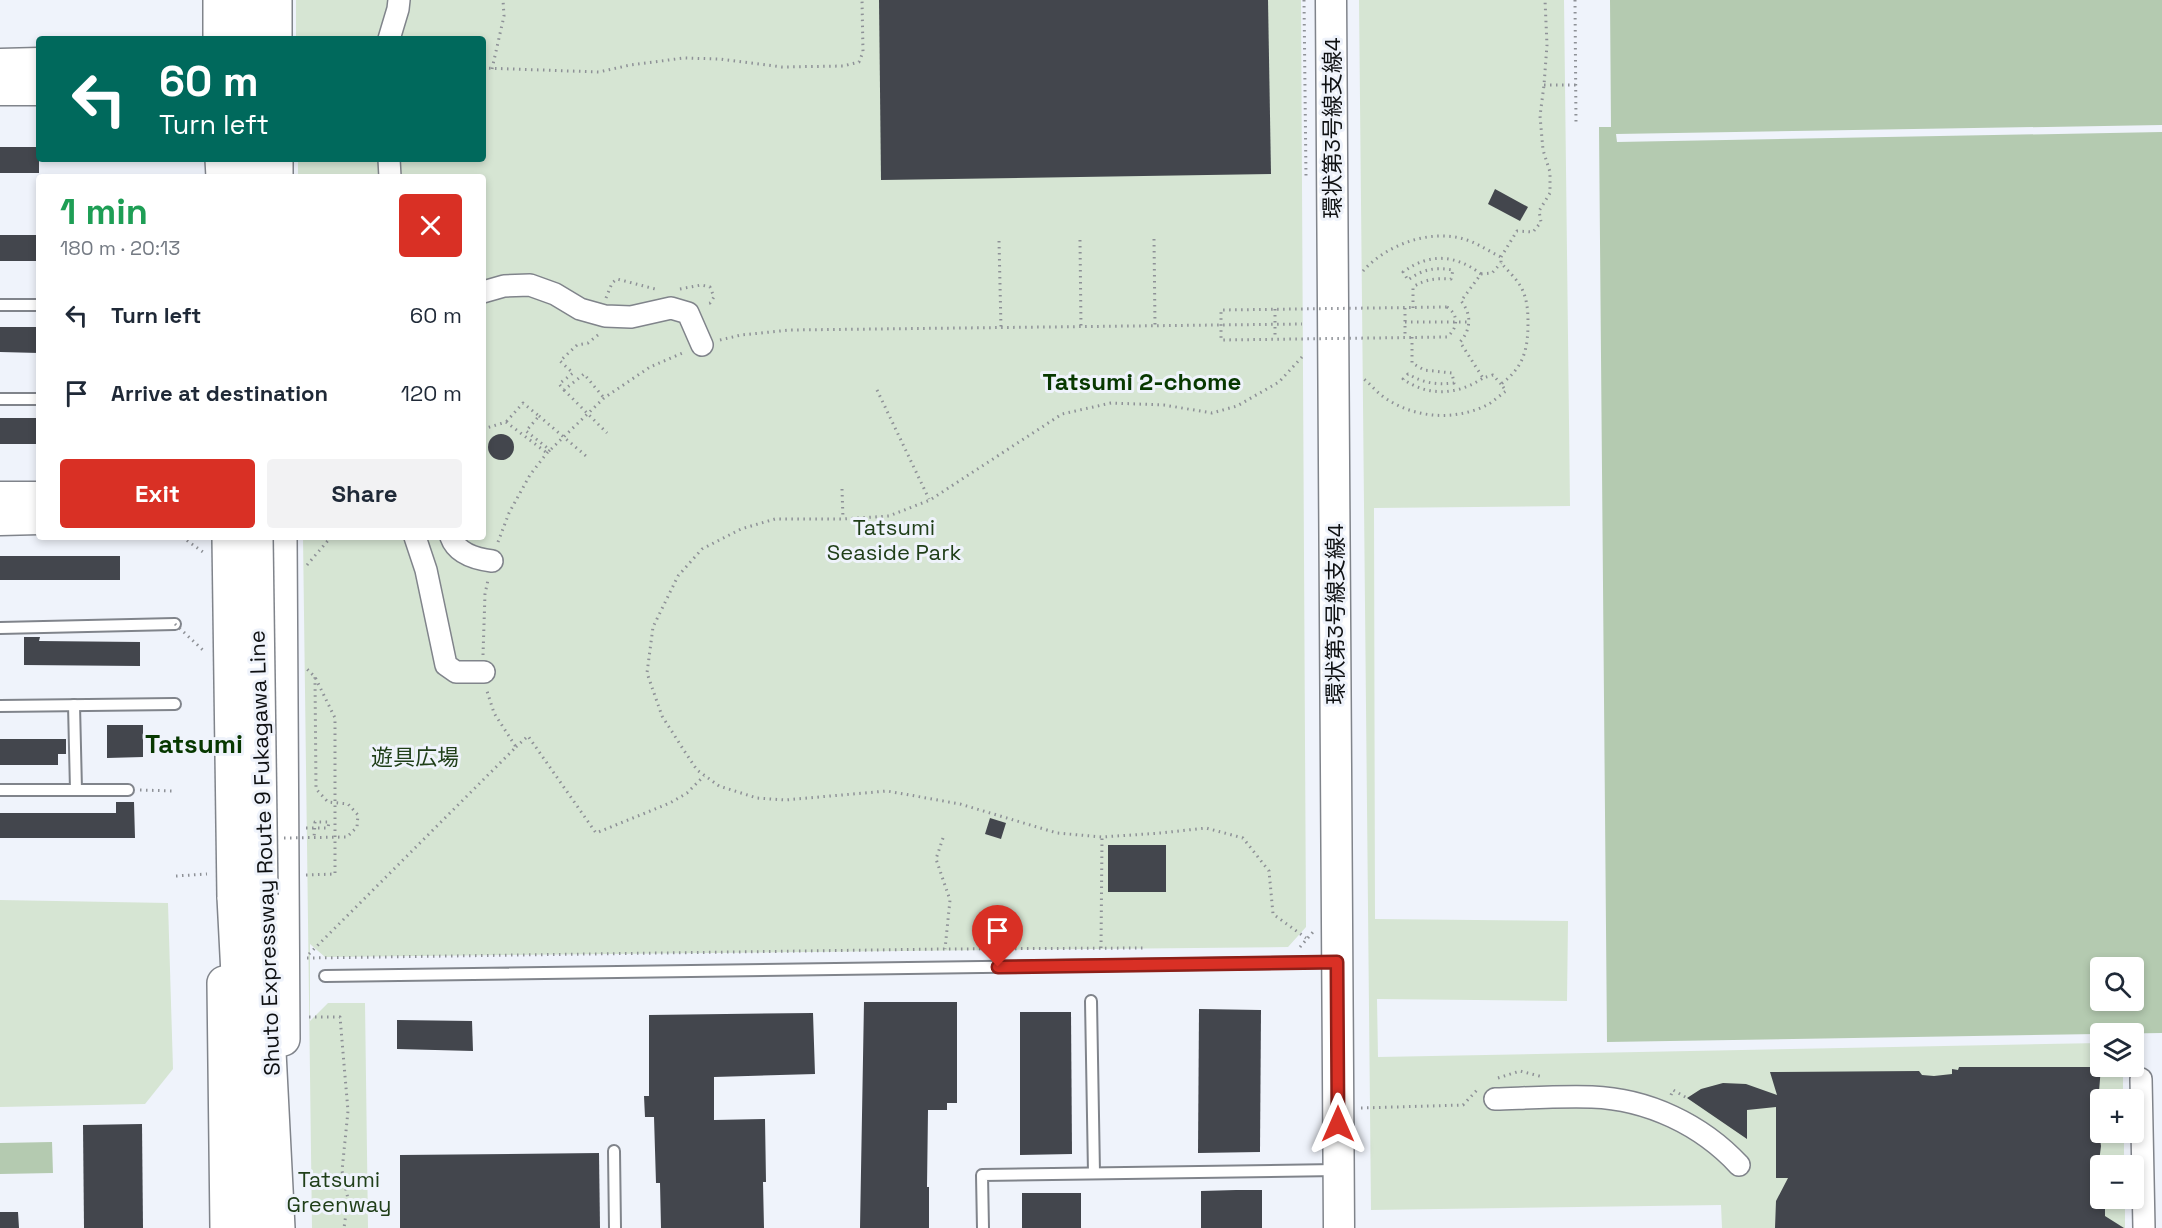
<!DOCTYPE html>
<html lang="en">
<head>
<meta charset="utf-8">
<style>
  body { margin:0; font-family:"Space Grotesk","Noto Sans JP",sans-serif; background:#f2f2f3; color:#1f2937; height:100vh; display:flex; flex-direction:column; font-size:22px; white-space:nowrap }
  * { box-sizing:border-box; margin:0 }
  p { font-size:20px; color:#747a83 }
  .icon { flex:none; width:33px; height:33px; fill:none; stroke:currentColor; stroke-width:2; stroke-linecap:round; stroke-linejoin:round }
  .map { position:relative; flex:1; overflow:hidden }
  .panel { position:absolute; left:36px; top:174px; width:450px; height:366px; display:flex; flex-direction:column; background:#fff; border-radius:6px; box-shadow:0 3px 9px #0003 }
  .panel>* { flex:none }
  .top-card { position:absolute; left:36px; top:36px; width:450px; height:126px; border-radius:6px; box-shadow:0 3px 9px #0003; background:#00695c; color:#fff; overflow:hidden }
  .controls { position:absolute; left:2090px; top:957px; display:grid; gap:12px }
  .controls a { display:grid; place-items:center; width:54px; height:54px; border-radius:6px; background:#fff; box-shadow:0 3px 9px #0003; font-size:30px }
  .pin { position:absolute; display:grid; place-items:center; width:51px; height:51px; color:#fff; margin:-62px -26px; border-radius:50% 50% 50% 0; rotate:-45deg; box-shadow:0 0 6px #0007 }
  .pin .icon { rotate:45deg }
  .me { position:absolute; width:66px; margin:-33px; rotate:0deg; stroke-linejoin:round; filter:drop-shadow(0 0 4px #0008) }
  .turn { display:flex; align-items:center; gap:21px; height:126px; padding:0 24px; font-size:27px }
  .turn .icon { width:78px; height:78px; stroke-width:2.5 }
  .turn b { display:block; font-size:42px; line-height:51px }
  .round { display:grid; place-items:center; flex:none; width:63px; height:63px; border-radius:6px; background:#f2f2f3 }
  .overview { display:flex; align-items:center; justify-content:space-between; height:102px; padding:0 24px }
  h1 { font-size:36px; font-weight:600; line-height:45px; color:#1e9e55 }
  .cta { display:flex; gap:12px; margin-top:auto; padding:12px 24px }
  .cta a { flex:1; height:69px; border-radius:6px; background:#d93025; color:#fff; font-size:24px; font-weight:600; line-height:69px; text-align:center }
  .cta a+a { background:#f2f2f3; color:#1f2937 }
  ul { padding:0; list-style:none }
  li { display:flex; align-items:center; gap:18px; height:78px; padding:0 24px }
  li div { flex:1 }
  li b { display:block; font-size:22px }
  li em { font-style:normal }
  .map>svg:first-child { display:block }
  .green { fill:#d6e5d3 }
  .water { fill:#b4cab0; fill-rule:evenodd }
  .pier { fill:#eff3fb }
  .building { fill:#43464d }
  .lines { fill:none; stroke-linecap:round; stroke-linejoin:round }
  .lane-casing { stroke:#80848b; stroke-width:14 }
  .street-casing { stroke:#80848b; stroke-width:24 }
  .secondary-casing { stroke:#80848b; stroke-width:33 }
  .primary-casing { stroke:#80848b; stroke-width:36 }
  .highway-casing { stroke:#80848b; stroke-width:36 }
  .path { stroke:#8e9197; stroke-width:3; stroke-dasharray:1.5 4.5; stroke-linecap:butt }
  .lane { stroke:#fff; stroke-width:10 }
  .street { stroke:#fff; stroke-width:21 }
  .secondary { stroke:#fff; stroke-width:30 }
  .primary { stroke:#fff; stroke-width:33 }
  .highway { stroke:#fff; stroke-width:33 }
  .highway-bridge-casing { stroke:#80848b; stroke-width:36; stroke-linecap:butt }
  .path-bridge { stroke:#8e9197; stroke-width:3; stroke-dasharray:1.5 4.5; stroke-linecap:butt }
  .highway-bridge { stroke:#fff; stroke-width:33 }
  .route-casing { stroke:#8d1f18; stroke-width:15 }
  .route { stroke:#d93025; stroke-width:10 }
  .labels { text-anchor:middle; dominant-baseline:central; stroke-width:6; stroke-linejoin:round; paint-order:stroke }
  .street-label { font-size:22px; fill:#0e1012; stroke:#eff3fb }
  .park-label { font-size:22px; fill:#203f19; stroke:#eff3fb }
  .neighbourhood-label { font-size:24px; font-weight:bold; fill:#073800; stroke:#eff3fb }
  .quarter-label { font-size:26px; font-weight:bold; fill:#073800; stroke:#eff3fb }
</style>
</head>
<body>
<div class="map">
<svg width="2162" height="1228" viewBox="0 0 2162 1228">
  <rect width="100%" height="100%" fill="#eff3fb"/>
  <g class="green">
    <path d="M296 0H1301L1306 927 1288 947 325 957 310 944V1021L328 1003H365L368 1228H312L303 537H483V177H298V159H483V39H296Z"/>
    <path d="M1359 0H1564L1570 506 1374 508 1375 919 1568 921 1567 1001 1377 999 1378 1057 2100 1043V1066L2123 1067V1099L2100 1100V1132L2124 1133V1165L2100 1166V1198L2125 1199V1228H1722L1721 1205 1371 1210Z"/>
    <path d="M0 900 168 903 173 1069 145 1104 0 1107Z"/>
  </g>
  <g class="water">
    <path d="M1610 0H2162V1033L1607 1042 1599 127H1611ZM2100 968H2133V1000H2100Z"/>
    <path d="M52 1142 53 1173 0 1174V1143Z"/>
  </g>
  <path class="pier" d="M2162 125V132L1617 142 1616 134Z"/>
  <g class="building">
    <path d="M879 0H1268L1271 174 881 180Z"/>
    <rect x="0" y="147" width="39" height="26"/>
    <path d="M1495 189 1528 207 1520 221 1488 204Z"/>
    <rect x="0" y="235" width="39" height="26"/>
    <path d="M0 327H39V353L0 352Z"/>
    <rect x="0" y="418" width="39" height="26"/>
    <circle cx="501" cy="447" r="13"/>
    <rect x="0" y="556" width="120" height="24"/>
    <path d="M24 637H40L39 641 140 642V666L24 665Z"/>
    <path d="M107 725H143V757L107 758Z"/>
    <path d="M0 739H66V754H58V765H0Z"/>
    <path d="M116 802H134L135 838H0V813H116Z"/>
    <path d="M990 818 1006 823 1001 839 985 834Z"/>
    <rect x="1108" y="845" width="58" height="47"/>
    <path d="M864 1002H957V1103H947V1110H928L927 1187H929V1228H860Z"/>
    <path d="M1199 1009 1261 1010 1260 1152 1198 1153Z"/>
    <path d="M1020 1012H1071L1072 1154 1020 1155Z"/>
    <path d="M813 1013 815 1074 714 1077V1120L765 1119 766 1182H763L764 1228H661L660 1183H656L654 1117H645L644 1096H649V1015Z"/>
    <path d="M397 1020 472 1021 473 1051 397 1049Z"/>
    <path d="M1959 1067H2101L2097 1116 2101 1146 2099 1162 2093 1178 2100 1198 2105 1201V1216L2124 1228H1775L1776 1201 1788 1178H1776V1107L1747 1110V1139L1687 1098 1701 1089 1723 1083 1746 1084 1777 1095 1770 1072 1919 1071 1922 1075 1934 1076 1952 1074V1069L1958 1070Z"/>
    <path d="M142 1124 143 1228H84L83 1125Z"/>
    <path d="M599 1153 600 1228H400V1155Z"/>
    <path d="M1236 1190H1262V1228H1201V1191Z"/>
    <rect x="1022" y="1193" width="59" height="35"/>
    <path d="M0 1212H18L19 1228H0Z"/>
  </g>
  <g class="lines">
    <defs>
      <g id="lane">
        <path d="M0 305H39"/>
        <path d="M0 399H39"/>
        <path d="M0 628 175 624"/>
        <path d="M74 705 76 790"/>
        <path d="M0 706 175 704"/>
        <path d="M0 790H128"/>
        <path d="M325 976 1337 962"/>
        <path d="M1091 1001 1094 1173"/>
        <path d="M614 1151 615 1228"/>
        <path d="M983 1228 982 1175 1337 1170"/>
      </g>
      <g id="street">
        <path d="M389 39 398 9 399 0"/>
        <path d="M389 159 390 177"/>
        <path d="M483 292 504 286 530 285 555 294 580 309 605 316 631 317 671 308 688 313 702 345"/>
        <path d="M415 537 426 570 446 665 456 672H484"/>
        <path d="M451 537C457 554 476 559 492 561"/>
        <path d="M2141 1079 2144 1228"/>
        <path d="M1495 1099C1527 1098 1560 1096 1592 1097 1648 1099 1702 1125 1739 1165"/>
      </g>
      <g id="secondary">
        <path d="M1331 0 1339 1228"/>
        <path d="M0 64 39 63"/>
        <path d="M0 90H39"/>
        <path d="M0 497H39"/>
        <path d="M0 520 39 519"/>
      </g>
      <g id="primary">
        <path d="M275 0V39"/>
        <path d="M276 159V177"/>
        <path d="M280 537 283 1039"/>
        <path d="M224 983 227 1228"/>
      </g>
      <g id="highway">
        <path d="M220 0V39"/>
        <path d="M248 0V39"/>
        <path d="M222 159 223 177"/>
        <path d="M250 159V177"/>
        <path d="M261 895 278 1228"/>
        <path d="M234 897 251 1228"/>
      </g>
    </defs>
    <use href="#lane" class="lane-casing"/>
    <use href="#street" class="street-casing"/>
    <use href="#secondary" class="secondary-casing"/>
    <use href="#primary" class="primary-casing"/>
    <use href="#highway" class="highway-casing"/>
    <g class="path">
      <path d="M1304 0 1306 178"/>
      <path d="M1575 0 1576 124"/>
      <path d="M483 68 599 72 630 65 684 58 720 59 782 67 843 66 859 62 863 52 862 0"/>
      <path d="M492 69 504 16 503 0"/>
      <path d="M1544 85H1576"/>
      <path d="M1154 239 1155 325"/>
      <path d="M1080 240 1081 327"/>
      <path d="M999 241 1001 328"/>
      <path d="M1501 257 1517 231 1533 232 1541 222 1539 211 1550 193V172L1543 150 1540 116 1544 85 1547 45 1545 0"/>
      <path d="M1363 271C1387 244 1432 228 1467 240 1479 244 1490 252 1501 257V263C1508 271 1517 279 1522 289 1527 299 1528 311 1528 322 1528 349 1524 367 1501 384L1506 391C1500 395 1493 402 1487 405 1453 422 1411 418 1381 395 1375 390 1370 384 1364 379"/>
      <path d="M680 289 701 285 710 287 714 297 710 303 705 304"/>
      <path d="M606 298 612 283 617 279 659 290"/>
      <path d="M1405 308V337"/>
      <path d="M1413 308V287C1426 279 1436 278 1451 279L1453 270C1435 267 1423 269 1408 280L1403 272C1429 253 1455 254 1481 274"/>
      <path d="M1405 322H1469"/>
      <path d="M598 335 588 343 577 345 560 361 573 373 559 384 564 390 584 374 604 398"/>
      <path d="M1412 337V363L1424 370 1452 373 1454 383C1437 385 1423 383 1408 374L1403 379C1428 397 1458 395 1483 378"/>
      <path d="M720 340 741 335 790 330 1302 324"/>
      <path d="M1302 357 1279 382 1237 406 1212 413 1164 405 1111 403 1062 414 930 500 889 516 843 519H775L741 529 702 549 678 576 653 627 647 673 662 716 685 752 697 770 719 786 757 798 785 800 887 791 960 804 1057 833 1102 837 1161 833 1206 828 1243 838 1269 871 1273 914 1306 938"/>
      <path d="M1501 384 1493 375 1483 378 1460 342C1471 330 1472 314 1461 301L1481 274 1492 273 1501 263"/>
      <path d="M564 390 607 433"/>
      <path d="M877 390 929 499"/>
      <path d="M539 416 586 456"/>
      <path d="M483 429 506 422 547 453 550 450 526 431 539 416 523 403 506 422"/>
      <path d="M842 489 843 519"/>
      <path d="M182 537 203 552"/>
      <path d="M498 542 509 513 530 475 547 453 604 398 650 367 685 352"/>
      <path d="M307 565 331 537"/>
      <path d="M483 655 485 594 488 580"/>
      <path d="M516 747 528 736 596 833 670 803 687 793 704 776"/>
      <path d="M140 790 174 791"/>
      <path d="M306 828H328L329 822H315L314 838"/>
      <path d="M943 838 936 859 950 900 945 949"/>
      <path d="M306 875 335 874V718L315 677 306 668"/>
      <path d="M176 876 207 874"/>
      <path d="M1300 947 1313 932"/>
      <path d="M1101 948 1102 837"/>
      <path d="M309 954 516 747 494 713 487 691"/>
      <path d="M307 958 945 949 1143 948"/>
      <path d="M309 1017H340L348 1111 342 1171 348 1199 344 1228"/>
      <path d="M1498 1078 1520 1071 1543 1077"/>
      <path d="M1671 1095 1673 1090 1687 1098"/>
      <path d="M1361 1108 1463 1105 1477 1090"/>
    </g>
    <use href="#lane" class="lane"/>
    <use href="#street" class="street"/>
    <use href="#secondary" class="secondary"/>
    <use href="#primary" class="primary"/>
    <use href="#highway" class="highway"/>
    <defs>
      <g id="highway-bridge">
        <path d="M229 537 234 897"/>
        <path d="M256 537 261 895"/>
      </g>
    </defs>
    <use href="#highway-bridge" class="highway-bridge-casing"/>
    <g class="path-bridge">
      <path d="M1447 307C1459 315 1458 328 1447 337L1221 340V310Z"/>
      <path d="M1275 309V339"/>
      <path d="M175 624 205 652"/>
      <path d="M284 838 347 837 357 827 358 815 348 804 328 802 316 789 315 677"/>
    </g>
    <use href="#highway-bridge" class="highway-bridge"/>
  </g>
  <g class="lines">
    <defs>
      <path id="route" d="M998 967 1337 962 1338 1124"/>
    </defs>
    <use href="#route" class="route-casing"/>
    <use href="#route" class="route"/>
  </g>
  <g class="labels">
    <g class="street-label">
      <text transform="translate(1332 128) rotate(-90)">環状第3号線支線4</text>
      <text transform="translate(1335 614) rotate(-90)">環状第3号線支線4</text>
      <text transform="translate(264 853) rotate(-92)">Shuto Expressway Route 9 Fukagawa Line</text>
    </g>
    <g class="park-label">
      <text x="894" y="527">Tatsumi<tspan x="894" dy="25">Seaside Park</tspan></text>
      <text x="415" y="757">遊具広場</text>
      <text x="339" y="1179">Tatsumi<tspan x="339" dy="25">Greenway</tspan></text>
    </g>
    <g class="neighbourhood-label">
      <text x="1142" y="381">Tatsumi 2-chome</text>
    </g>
    <g class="quarter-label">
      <text x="194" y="744">Tatsumi</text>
    </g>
  </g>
</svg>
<div class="controls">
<a><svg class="icon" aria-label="search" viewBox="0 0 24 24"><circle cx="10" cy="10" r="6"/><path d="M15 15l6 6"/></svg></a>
<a><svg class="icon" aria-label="layers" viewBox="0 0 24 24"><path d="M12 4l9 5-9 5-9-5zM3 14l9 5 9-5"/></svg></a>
<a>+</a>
<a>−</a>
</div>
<div class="pin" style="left:998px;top:967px;background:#d93025"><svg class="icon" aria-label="arrive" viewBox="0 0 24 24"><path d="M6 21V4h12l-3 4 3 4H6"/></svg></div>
<svg class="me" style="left:1338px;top:1124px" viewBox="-20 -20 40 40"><path d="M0-17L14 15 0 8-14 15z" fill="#d93025" stroke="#fff" stroke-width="4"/></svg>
<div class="top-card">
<div class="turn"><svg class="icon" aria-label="left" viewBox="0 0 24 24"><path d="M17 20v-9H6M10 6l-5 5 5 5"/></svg><div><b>60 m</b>Turn left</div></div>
</div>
<section class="panel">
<div class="overview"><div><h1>1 min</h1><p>180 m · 20:13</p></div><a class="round" style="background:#d93025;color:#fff"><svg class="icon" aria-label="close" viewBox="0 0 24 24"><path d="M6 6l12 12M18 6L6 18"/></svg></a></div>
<ul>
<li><svg class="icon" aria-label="left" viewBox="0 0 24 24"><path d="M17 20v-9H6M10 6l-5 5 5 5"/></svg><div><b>Turn left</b></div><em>60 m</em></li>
<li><svg class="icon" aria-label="arrive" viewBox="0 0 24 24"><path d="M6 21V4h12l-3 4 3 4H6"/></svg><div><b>Arrive at destination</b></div><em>120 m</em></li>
</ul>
<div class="cta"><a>Exit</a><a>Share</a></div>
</section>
</div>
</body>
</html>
